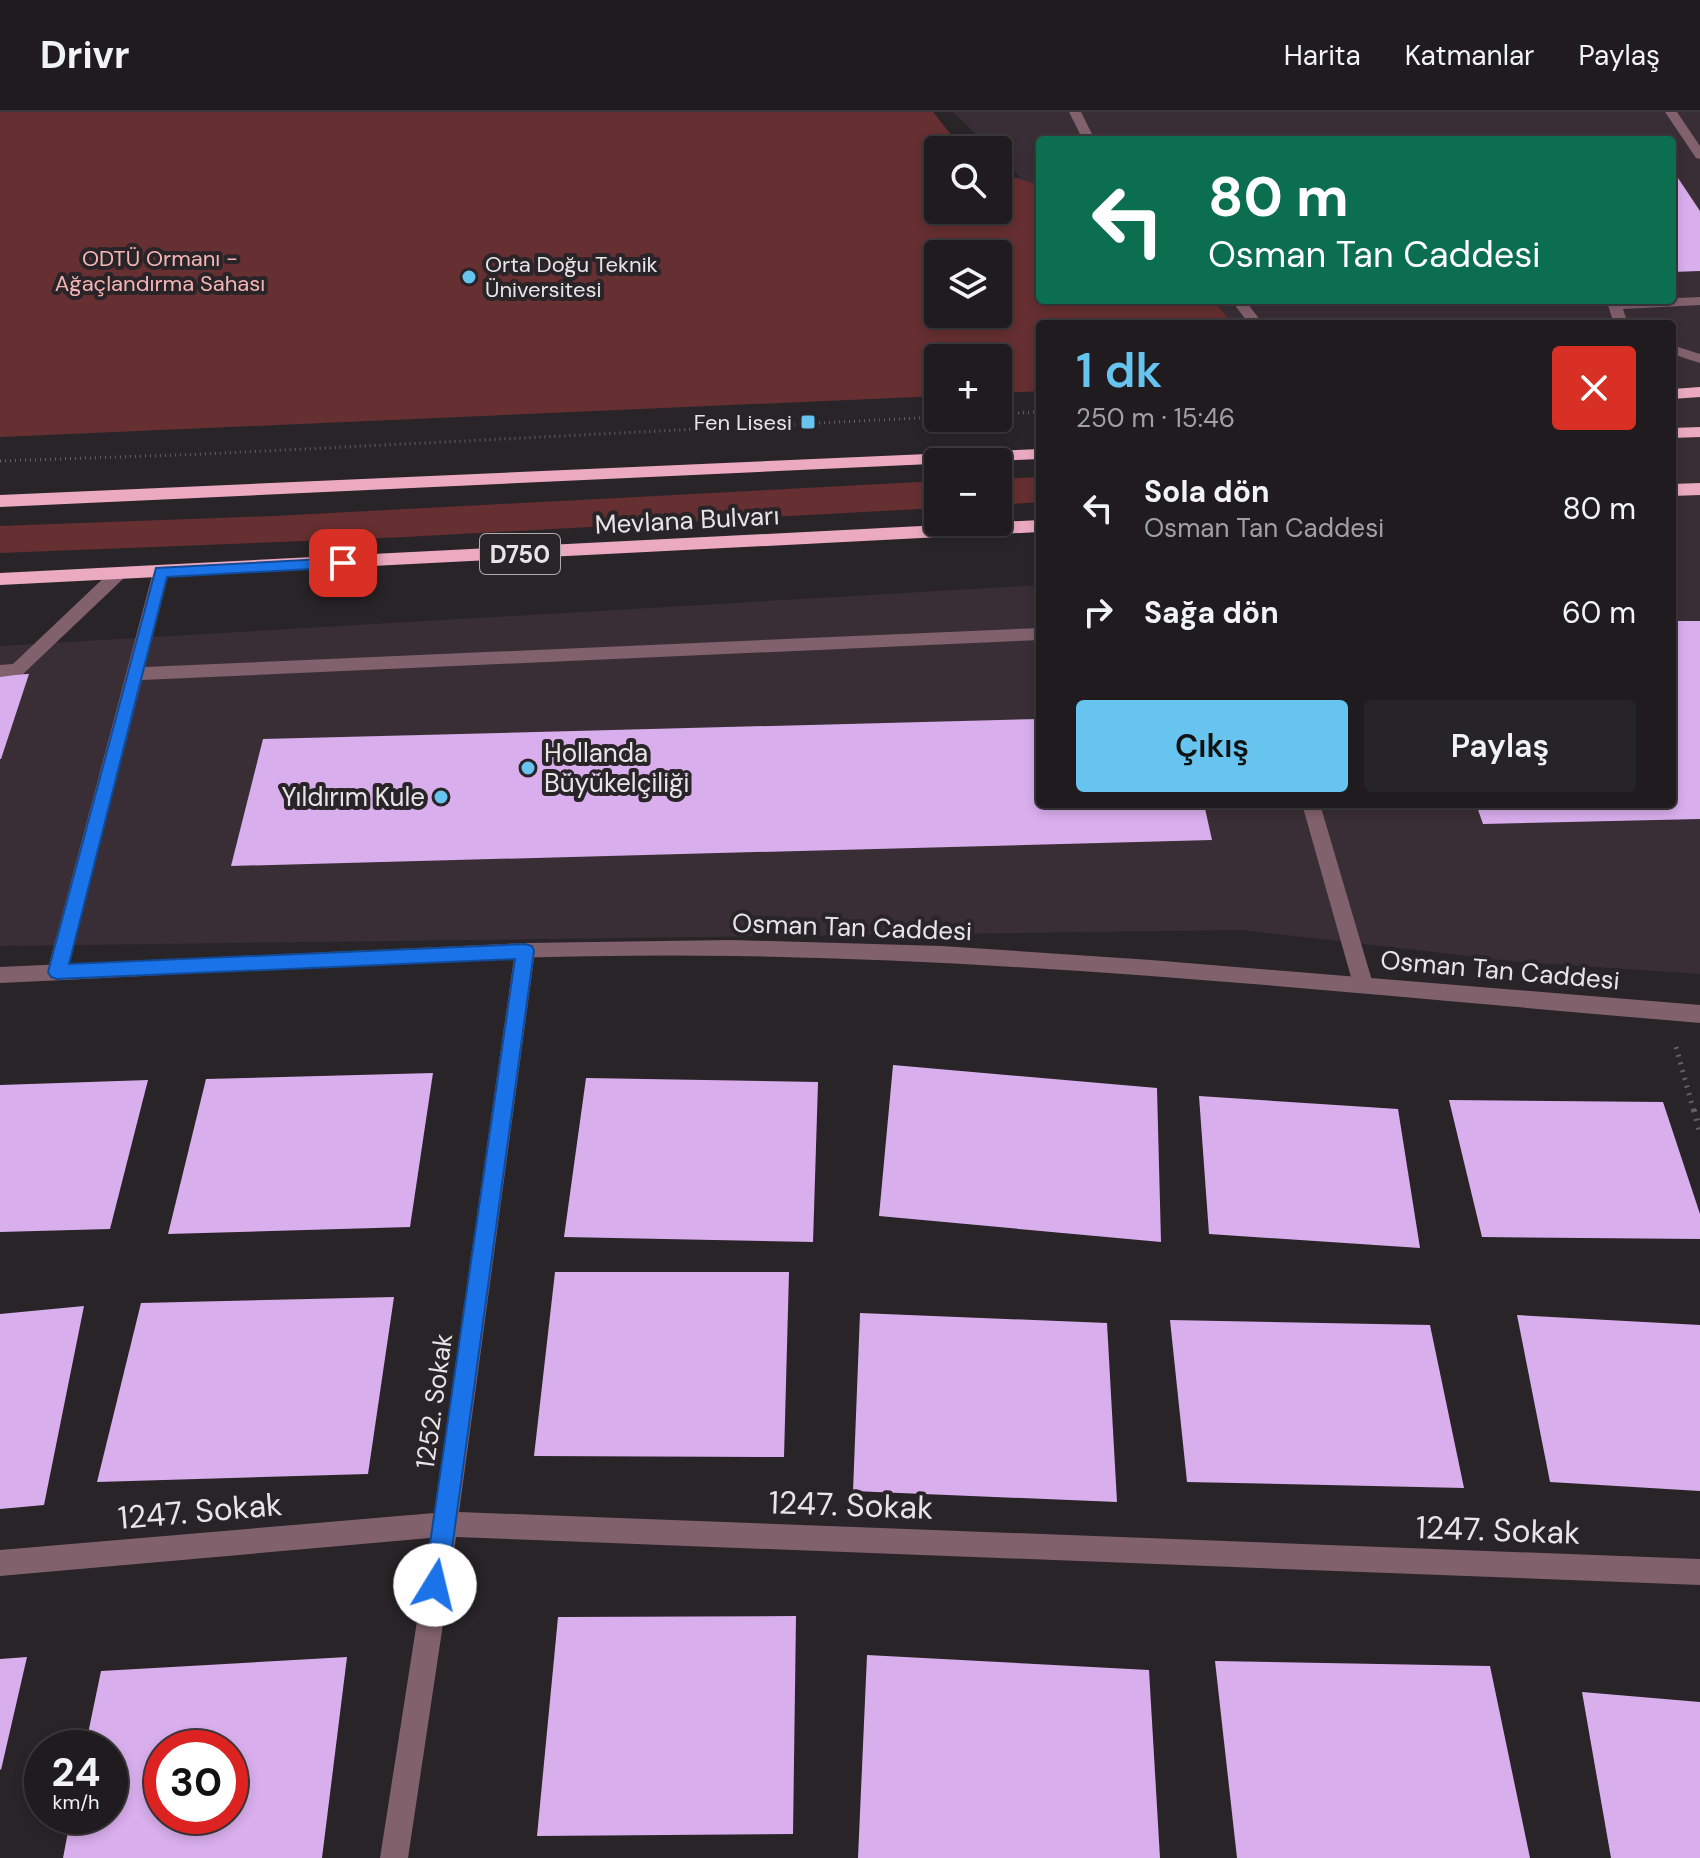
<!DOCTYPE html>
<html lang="tr">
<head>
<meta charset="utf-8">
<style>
  body { margin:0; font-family:"DM Sans",sans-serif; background:#272427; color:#f1f3f6; height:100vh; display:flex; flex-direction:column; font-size:30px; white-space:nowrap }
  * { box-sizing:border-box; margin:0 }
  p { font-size:26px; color:#a1a1a4 }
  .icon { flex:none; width:44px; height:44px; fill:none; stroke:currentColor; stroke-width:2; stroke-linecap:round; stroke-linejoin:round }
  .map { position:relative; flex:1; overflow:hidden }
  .drawer { position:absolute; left:1036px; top:208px; width:640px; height:488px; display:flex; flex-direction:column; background:#1f1b1e; border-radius:8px; box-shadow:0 4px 12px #0003,0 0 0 2px #3c393c }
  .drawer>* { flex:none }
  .top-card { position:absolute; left:1036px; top:24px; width:640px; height:168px; border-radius:8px; box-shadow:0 4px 12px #0003,0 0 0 2px #3c393c; background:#0b6e4f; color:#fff; overflow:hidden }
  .tools { position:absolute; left:924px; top:24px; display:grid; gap:16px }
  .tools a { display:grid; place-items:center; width:88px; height:88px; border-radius:8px; background:#1f1b1e; box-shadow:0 4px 12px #0003,0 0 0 2px #3c393c; font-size:40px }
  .speed { position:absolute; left:24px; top:1618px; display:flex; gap:16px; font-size:40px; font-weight:700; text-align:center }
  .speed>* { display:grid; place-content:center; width:104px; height:104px; border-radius:50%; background:#1f1b1e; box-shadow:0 4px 12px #0003,0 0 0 2px #3c393c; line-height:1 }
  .speed small { font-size:20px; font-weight:400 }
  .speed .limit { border:12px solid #d22; background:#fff; color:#111 }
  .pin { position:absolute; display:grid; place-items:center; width:68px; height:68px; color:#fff; margin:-34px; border-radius:16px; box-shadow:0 4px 12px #0006 }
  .me { position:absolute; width:88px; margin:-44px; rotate:9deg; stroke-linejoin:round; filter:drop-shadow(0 0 6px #0008) }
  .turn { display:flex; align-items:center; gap:28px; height:168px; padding:0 40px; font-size:36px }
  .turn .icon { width:104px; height:104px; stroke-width:2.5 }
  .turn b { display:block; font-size:56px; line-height:68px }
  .round { display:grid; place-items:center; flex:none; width:84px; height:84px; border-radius:8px; background:#272427 }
  .summary { display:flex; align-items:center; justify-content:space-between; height:136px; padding:0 40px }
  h1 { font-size:48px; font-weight:600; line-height:60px; color:#66c4ef }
  .cta { display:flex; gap:16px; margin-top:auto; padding:16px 40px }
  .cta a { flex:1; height:92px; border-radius:8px; background:#66c4ef; color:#111; font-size:32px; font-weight:600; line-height:92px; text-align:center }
  .cta a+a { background:#272427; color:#f1f3f6 }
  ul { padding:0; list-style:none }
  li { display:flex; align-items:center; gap:24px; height:104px; padding:0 40px }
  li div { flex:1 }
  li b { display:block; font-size:30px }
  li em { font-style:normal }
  header { display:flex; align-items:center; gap:48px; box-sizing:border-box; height:112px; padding:0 40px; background:#1f1b1e; border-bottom:2px solid #3c393c }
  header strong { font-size:38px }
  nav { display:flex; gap:44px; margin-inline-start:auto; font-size:28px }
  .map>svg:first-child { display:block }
  .built { fill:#392e35; fill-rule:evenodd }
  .green { fill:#662f31; fill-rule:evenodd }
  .building { fill:#d8aeec; fill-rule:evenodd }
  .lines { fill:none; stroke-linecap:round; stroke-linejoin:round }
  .path-far2 { stroke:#656064; stroke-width:3; stroke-dasharray:1 4; stroke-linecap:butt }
  .path-far1 { stroke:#656064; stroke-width:5; stroke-dasharray:2 6; stroke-linecap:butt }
  .path { stroke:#656064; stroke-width:6; stroke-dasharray:2 7; stroke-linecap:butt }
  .service { fill:#81616c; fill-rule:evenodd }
  .minor { fill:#81616c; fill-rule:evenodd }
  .tertiary { fill:#81616c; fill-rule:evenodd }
  .trunk { fill:#ecaac0; fill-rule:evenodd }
  .route { fill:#1a73e8; stroke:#114b97; stroke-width:2 }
  .poi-dot { fill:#66c4ef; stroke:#292428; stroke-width:3 }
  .labels { text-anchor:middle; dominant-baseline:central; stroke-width:8; stroke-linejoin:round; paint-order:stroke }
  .far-park-label { font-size:22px; fill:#f6b5b5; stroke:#292428 }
  .far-poi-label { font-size:22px; fill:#e8e5e7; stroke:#292428; text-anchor:start }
  .shield { fill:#292428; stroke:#afabae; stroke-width:2 }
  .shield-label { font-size:24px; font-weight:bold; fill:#e8e5e7 }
  .street-label { font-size:26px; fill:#e8e5e7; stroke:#292428 }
  .poi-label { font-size:26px; fill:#e8e5e7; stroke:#292428; text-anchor:start }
  .near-street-label { font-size:32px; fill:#e8e5e7; stroke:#292428 }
</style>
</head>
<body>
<header>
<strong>Drivr</strong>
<nav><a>Harita</a><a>Katmanlar</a><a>Paylaş</a></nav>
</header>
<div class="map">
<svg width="1700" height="1746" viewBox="0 0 1700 1746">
  <rect width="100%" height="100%" fill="#292428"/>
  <path class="built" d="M0 0H933L963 38H938V98H998V61L1021 66 998 44V38H992L953 0H1700V862L1520 850 1241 818 0 834V534L1040 473V692H1672V212H1040V279L998 281V246H938V284L0 325ZM1040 28H1672V188H1040ZM938 142H998V202H938Z"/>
  <g class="green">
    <path d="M0 0H933L963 38H938V98H998V61L1040 73V188H1213L1232 212H1040V279L998 281V246H938V284L0 325ZM938 142H998V202H938Z"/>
    <path d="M1040 365V390L998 393V367Z"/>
    <path d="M938 369V396L405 425 0 441V414L273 404Z"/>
  </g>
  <g class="building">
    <path d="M1672 57 1700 99V159L1672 160Z"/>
    <path d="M1672 509H1700V707L1483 712 1476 692H1672Z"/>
    <path d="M29 562 1 647H0V563Z"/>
    <path d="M1040 607V692H1204L1212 728 231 754 263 627Z"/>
    <path d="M893 953 1157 976 1161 1130 879 1104Z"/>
    <path d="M433 961 410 1115 168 1122 206 967Z"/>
    <path d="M586 966 818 970 813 1130 564 1125Z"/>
    <path d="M148 968 110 1117 0 1120V973Z"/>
    <path d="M1199 984 1398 997 1420 1136 1209 1122Z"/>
    <path d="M1449 988 1663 990 1700 1102V1127L1482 1125Z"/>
    <path d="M555 1160H789L784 1345 534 1344Z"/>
    <path d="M394 1185 368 1362 97 1370 141 1191Z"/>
    <path d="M84 1194 44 1393 0 1397V1202Z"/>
    <path d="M860 1201 1107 1211 1117 1390 853 1379Z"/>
    <path d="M1517 1203 1700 1213V1379L1550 1370Z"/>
    <path d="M1170 1208 1430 1213 1464 1376 1187 1370Z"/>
    <path d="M796 1504 793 1722 537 1724 558 1505Z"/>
    <path d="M867 1543 1149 1558 1160 1746H858Z"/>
    <path d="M27 1545 1 1658 0 1657V1547Z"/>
    <path d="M347 1545 322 1746H63L71 1704H110V1636H85L101 1559ZM162 1636H230V1704H162Z"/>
    <path d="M1215 1549 1490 1554 1530 1746H1237Z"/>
    <path d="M1582 1580 1700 1590V1746H1611Z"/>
  </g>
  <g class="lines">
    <g class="path-far2">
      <path d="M998 302 1040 300"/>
      <path d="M0 349 206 342 938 305"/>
    </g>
    <path class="path-far1" d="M1676 935 1694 1000"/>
    <path class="path" d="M1694 998 1700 1020"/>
    <g class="service">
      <path d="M1665 0H1677L1700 34V47L1696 46Z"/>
      <path d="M1700 185V193L1623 197 1628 212H1614L1608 193 1615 189Z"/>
      <path d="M1672 233 1700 242V251L1672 242Z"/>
      <path d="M118 456 124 458V466L23 562 0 565V553L13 552 112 458Z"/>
    </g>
    <g class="minor">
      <path d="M1069 0H1081L1095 28H1083Z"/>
      <path d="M1231 188H1245L1263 212H1249Z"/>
      <path d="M161 454 169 460 145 555 1040 516V528L142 568 67 860 64 866 57 868 50 866 47 860 153 460Z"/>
      <path d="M1302 692H1320L1373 872 1370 878 1363 880 1356 878 1353 872Z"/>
      <path d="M525 831 532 833 535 839 459 1400 1700 1447V1473L456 1425 408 1746H380L430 1426 0 1464V1438L434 1401 515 839 518 833Z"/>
    </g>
    <path class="tertiary" d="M732 828 942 834 1151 848 1700 893V911C1379 884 1058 849 735 844 491 840 245 860 0 871V855L525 831Z"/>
    <g class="trunk">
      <path d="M1700 275V285L1672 287V277Z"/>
      <path d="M1700 315V325L1672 326V316Z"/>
      <path d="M1040 337V347L0 395V383Z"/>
      <path d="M1700 371V383L1672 384V372Z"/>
      <path d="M1040 408V420L0 473V461Z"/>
    </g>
  </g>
  <path class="route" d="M343 446 348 447V455L167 465 69 852 525 832 532 834 534 839 447 1473 444 1481 435 1484 427 1481 424 1473 515 847 57 867 51 865 48 860 156 456Z"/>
  <g class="poi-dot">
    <circle cx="469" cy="165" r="8"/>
    <rect x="800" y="302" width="16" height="16" rx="4"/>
    <circle cx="528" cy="656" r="8"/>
    <circle cx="441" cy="685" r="8"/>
  </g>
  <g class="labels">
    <g class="far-park-label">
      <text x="160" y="146">ODTÜ Ormanı -<tspan x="160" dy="25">Ağaçlandırma Sahası</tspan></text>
    </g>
    <g class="far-poi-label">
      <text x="485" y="152">Orta Doğu Teknik<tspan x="485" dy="25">Üniversitesi</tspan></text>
      <text x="792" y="310" text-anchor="end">Fen Lisesi</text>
    </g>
    <rect class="shield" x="480" y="422" width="80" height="40" rx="6"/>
    <g class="shield-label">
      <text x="520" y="442">D750</text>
    </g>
    <g class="street-label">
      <text transform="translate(687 408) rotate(-3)">Mevlana Bulvarı</text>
      <text transform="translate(852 815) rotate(2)">Osman Tan Caddesi</text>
      <text transform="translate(1500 858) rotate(5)">Osman Tan Caddesi</text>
      <text transform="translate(434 1289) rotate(-82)">1252. Sokak</text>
    </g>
    <g class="poi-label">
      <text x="544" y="641">Hollanda<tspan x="544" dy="30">Büyükelçiliği</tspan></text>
      <text x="425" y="685" text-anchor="end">Yıldırım Kule</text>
    </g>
    <g class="near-street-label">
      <text transform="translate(851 1393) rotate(2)">1247. Sokak</text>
      <text transform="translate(200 1399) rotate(-5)">1247. Sokak</text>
      <text transform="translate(1498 1418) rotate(2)">1247. Sokak</text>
    </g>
  </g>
</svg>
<div class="tools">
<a><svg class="icon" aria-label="search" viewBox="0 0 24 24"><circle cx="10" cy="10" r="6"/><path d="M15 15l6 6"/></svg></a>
<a><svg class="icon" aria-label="layers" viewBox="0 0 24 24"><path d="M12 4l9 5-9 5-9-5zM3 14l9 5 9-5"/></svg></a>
<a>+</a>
<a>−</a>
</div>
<div class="speed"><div>24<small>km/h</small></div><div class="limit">30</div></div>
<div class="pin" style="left:343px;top:451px;background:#d93025"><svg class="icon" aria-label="arrive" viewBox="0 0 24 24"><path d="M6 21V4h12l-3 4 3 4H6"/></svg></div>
<svg class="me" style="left:435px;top:1473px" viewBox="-20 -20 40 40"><circle r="19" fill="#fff"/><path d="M0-13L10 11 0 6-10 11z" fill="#1a73e8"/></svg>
<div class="top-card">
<div class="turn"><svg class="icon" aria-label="left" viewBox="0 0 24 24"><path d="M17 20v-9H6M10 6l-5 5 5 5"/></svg><div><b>80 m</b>Osman Tan Caddesi</div></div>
</div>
<section class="drawer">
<div class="summary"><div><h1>1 dk</h1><p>250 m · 15:46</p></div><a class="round" style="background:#d93025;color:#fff"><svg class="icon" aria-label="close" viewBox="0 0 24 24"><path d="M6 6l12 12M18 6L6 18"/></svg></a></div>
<ul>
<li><svg class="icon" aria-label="left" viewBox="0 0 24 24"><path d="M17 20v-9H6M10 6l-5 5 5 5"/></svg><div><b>Sola dön</b><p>Osman Tan Caddesi</p></div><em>80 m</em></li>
<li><svg class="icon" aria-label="right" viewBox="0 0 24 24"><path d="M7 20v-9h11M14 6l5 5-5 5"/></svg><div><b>Sağa dön</b></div><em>60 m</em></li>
</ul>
<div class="cta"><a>Çıkış</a><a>Paylaş</a></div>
</section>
</div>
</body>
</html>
